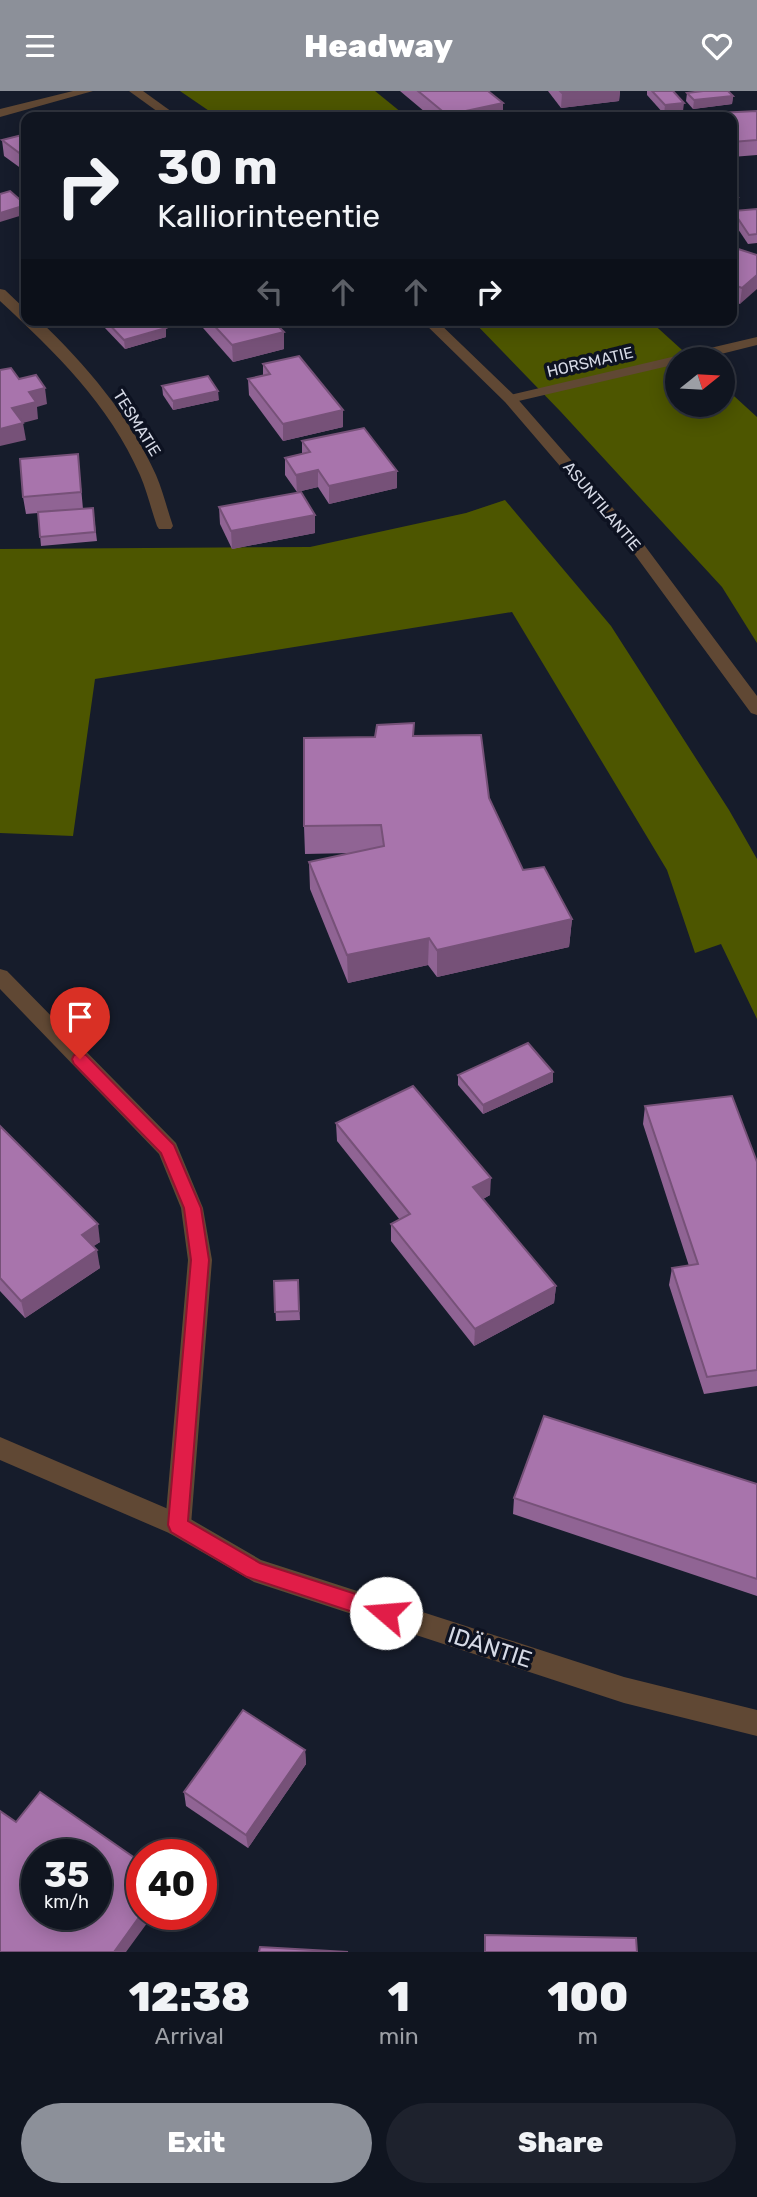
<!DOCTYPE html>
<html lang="en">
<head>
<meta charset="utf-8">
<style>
  body { margin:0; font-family:Rubik,sans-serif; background:#1e222d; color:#f1f3f6; height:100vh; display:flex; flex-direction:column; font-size:26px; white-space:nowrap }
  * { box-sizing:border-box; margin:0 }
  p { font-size:23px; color:#9c9fa5 }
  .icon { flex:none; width:38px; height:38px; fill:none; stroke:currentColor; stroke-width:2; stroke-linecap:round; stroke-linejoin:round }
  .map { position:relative; height:1861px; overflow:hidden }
  .panel { display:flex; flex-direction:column; background:#101520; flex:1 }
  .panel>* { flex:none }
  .banner { position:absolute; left:21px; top:21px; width:716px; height:214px; border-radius:14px; box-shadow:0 4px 18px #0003,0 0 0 2px #30343e; background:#101520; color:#f1f3f6; overflow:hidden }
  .needle { width:46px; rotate:72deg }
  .buttons { position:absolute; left:665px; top:256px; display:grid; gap:14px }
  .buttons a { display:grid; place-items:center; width:70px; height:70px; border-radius:50%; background:#101520; box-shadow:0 4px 18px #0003,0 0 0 2px #30343e; font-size:35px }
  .speed { position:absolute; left:21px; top:1748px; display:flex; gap:14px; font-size:35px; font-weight:700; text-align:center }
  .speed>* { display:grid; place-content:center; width:91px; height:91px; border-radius:50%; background:#101520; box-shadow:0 4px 18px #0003,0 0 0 2px #30343e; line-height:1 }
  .speed small { font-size:18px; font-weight:400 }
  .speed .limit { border:10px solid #d22; background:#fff; color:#111 }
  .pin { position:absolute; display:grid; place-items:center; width:60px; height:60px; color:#fff; margin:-72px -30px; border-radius:50% 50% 50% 0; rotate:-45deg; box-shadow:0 0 7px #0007 }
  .pin .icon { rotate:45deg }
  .me { position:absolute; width:77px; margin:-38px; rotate:288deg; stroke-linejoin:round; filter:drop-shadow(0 0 5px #0008) }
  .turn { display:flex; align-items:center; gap:24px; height:147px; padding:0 21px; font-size:32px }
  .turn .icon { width:91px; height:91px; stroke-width:2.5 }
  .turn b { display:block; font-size:49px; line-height:60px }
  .lanes { display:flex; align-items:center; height:66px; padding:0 21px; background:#0003; justify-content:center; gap:35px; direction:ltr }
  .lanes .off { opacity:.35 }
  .eta { display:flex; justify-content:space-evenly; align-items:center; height:119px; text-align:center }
  .eta b { font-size:42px; font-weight:800; line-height:49px }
  .cta { display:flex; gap:14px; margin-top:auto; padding:14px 21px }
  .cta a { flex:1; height:80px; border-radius:42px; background:#8c9099; color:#fff; font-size:28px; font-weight:800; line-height:80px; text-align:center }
  .cta a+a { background:#1e222d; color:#f1f3f6 }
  header { display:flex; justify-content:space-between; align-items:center; height:91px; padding:0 21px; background:#8c9099; color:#fff; font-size:32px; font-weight:800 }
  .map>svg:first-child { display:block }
  .forest { fill:#4d5600 }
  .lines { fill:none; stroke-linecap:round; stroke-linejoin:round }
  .minor { fill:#604834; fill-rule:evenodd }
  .tertiary { fill:#604834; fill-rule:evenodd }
  .wall { fill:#906494 }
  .shaded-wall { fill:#765178 }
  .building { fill:#a874ac; stroke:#765178; stroke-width:2; fill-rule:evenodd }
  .route { fill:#e11d48; stroke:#92132f; stroke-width:2 }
  .labels { text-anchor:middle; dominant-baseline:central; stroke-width:7; stroke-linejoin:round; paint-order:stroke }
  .far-street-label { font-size:16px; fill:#d5d9e5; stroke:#0d1221 }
  .near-street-label { font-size:23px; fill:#d5d9e5; stroke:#0d1221 }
</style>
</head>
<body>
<header><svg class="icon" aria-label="menu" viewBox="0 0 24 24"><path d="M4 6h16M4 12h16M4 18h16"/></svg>Headway<svg class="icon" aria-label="heart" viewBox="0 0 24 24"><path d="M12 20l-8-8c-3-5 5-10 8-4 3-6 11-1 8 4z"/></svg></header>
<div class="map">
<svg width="757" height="1861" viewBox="0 0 757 1861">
  <rect width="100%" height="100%" fill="#161c2b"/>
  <g class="forest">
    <path d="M180 0H375L407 26H218Z"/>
    <path d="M472 229H649L692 268H677V313H723V295L757 326V552L722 496 561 321Z"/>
    <path d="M505 409 611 535 729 719 757 768V928L721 853 695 862 667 779 512 521 95 588 73 745 0 742V458L310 456 466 422Z"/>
  </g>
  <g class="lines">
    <g class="minor">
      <path d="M73 0H93L0 26V18Z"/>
      <path d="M0 198 5 199 26 219V229H39C86 274 129 324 156 384 163 400 167 418 173 435L171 438H159L157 435C151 418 147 400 140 384 109 313 55 261 0 210Z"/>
      <path d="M757 246V254L701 268H677V273L510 312 503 308 510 304Z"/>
      <path d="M0 878 7 880 176 1052 203 1117 212 1169 191 1434 187 1442 178 1446 169 1442 165 1434 188 1169 181 1117 159 1063 0 898Z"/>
    </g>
    <g class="tertiary">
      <path d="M129 0H143L179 26H165Z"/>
      <path d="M421 229H436L515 305 639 447 757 605V624L751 622 627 453 505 311Z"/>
      <path d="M0 1346 187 1426 261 1469 624 1586 757 1619V1645L624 1612 254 1491 169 1442 0 1369Z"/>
    </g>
  </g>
  <g class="wall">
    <path d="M400 0H488L503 12V26H431Z"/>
    <path d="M548 0H620L619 10 561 17Z"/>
    <path d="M647 0H673L683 20 664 23 647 4Z"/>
    <path d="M687 2 733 5 732 13 693 18 686 10Z"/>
    <path d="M757 20V64L732 66V26Z"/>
    <path d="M26 43V81L4 65 2 49Z"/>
    <path d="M732 94 738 106 737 114H732Z"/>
    <path d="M757 118V152L748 153 732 129 733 120Z"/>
    <path d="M732 156 757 164 740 213 732 210Z"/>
    <path d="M104 229H158L166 237V246L125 258 104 236Z"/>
    <path d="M196 229H272L284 258 233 271Z"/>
    <path d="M263 273 343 319V336L283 350 249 304 248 288 263 284Z"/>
    <path d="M162 295 219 309 173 319 163 304Z"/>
    <path d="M302 350 397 380V397L329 413 318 396 297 401 285 384V367L302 363Z"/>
    <path d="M78 363 83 418 93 417 97 450 41 455 38 422 26 423 23 406Z"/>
    <path d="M219 416 315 442 232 458 220 433Z"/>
    <path d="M414 645 489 707 523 779 572 828 569 856 437 886 428 874 348 892 310 798 309 771 352 762 305 763 304 735Z"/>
    <path d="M458 984 553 991 483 1023 458 994Z"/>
    <path d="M645 1015 757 1071V1295L704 1303 669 1194 672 1177 689 1175 643 1033Z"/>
    <path d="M336 1032 490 1104 483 1108 556 1195 554 1212 474 1255 391 1150V1133L400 1129 337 1050Z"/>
    <path d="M0 1035 100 1151 93 1155 100 1177 25 1227 0 1200Z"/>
    <path d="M298 1189 300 1229 276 1230 274 1190Z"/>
    <path d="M757 1393V1505L513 1423 514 1407Z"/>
    <path d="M305 1659 306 1673 248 1757 186 1715 184 1701Z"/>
  </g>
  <g class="shaded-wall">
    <path d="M577 0H620L619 10 561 17 562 2Z"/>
    <path d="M733 5 732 13 693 18 694 9Z"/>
    <path d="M503 12V26H447V24Z"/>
    <path d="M684 12 683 20 664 23 665 14Z"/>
    <path d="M26 114V123L0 131V122Z"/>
    <path d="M757 184V198L740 213 742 197Z"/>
    <path d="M166 237V246L125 258 124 249Z"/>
    <path d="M284 241V258L233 271 232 254Z"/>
    <path d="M45 297 47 313 37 316 38 328 15 334 12 317 29 301Z"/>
    <path d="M218 300 219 309 173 319V310Z"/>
    <path d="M343 319V336L283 350V333Z"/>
    <path d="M23 332 26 349 0 355V338Z"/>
    <path d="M318 379V396L297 401 296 384Z"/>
    <path d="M397 380V397L329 413V395Z"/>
    <path d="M315 424V442L232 458 231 440Z"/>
    <path d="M572 828 569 856 437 886V859Z"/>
    <path d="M429 847 428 874 348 892 347 864Z"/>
    <path d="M553 981V991L483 1023V1014Z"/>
    <path d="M491 1087 490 1104 472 1114 473 1096Z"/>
    <path d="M98 1133 100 1151 85 1161 82 1144Z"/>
    <path d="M97 1159 100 1177 25 1227 21 1210Z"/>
    <path d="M556 1195 554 1212 474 1255 475 1238Z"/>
    <path d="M305 1659 306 1673 248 1757 246 1744Z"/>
    <path d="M142 1822V1824H153L126 1861H114Z"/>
  </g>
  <g class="building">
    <path d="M418 0H488L503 12 447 24Z"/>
    <path d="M560 0H577L562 2Z"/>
    <path d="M652 0H673L684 12 665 14Z"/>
    <path d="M703 0H728L733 5 694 9 687 2Z"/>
    <path d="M757 20V49L732 51V26H640Z"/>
    <path d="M26 43V67L2 49Z"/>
    <path d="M732 94 738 106H732Z"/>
    <path d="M10 100 26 114 0 122V103Z"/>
    <path d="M757 118V143L749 144 733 120Z"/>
    <path d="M732 156 757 164V184L742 197 732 193Z"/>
    <path d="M105 229H158L166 237 124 249Z"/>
    <path d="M209 229H272L284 241 232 254Z"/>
    <path d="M299 265 343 319 283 333 248 288 270 283 263 273Z"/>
    <path d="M11 277 19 288 36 284 45 297 29 301 36 311 12 317 23 332 0 338V279Z"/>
    <path d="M208 285 218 300 173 310 162 295Z"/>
    <path d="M364 337 397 380 329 395 318 379 296 384 285 367 310 361 302 350Z"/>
    <path d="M78 363 81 401 23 406 20 368Z"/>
    <path d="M301 401 315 424 231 440 219 416Z"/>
    <path d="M93 417 95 441 40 446 38 421Z"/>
    <path d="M414 632 413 645 481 644 489 707 523 779 544 776 572 828 437 859 429 847 347 864 309 771 384 755 381 734 304 735V647L375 646 377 634Z"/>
    <path d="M528 952 553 981 483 1014 458 984Z"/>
    <path d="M413 995 491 1087 473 1096 556 1195 475 1238 391 1133 410 1123 336 1032Z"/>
    <path d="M732 1005 757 1071V1279L707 1286 672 1177 698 1173 645 1015Z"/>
    <path d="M0 1035 98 1133 82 1144 97 1159 21 1210 0 1187Z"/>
    <path d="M298 1189 299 1220 275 1221 274 1190Z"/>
    <path d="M544 1325 757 1393V1488L514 1407Z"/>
    <path d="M243 1619 305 1659 246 1744 184 1701Z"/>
    <path d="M40 1701 142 1772V1822L114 1861H0V1720L16 1731ZM37 1764H96V1824H37Z"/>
    <path d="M485 1844 636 1847 637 1861H485Z"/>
    <path d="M260 1856 348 1861H259Z"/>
  </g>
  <path class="route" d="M80 962 86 964 174 1054 201 1117 209 1169 188 1430 260 1472 393 1515 396 1522 393 1529 386 1532 247 1486 171 1441 168 1434 191 1169 184 1117 161 1062 74 973 72 968 74 964Z"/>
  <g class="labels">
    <g class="far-street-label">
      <text transform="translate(590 271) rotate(-13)">HORSMATIE</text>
      <text transform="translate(137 332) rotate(58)">TESMATIE</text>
      <text transform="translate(602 415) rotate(50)">ASUNTILANTIE</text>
    </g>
    <g class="near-street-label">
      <text transform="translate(490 1556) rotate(18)">IDÄNTIE</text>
    </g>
  </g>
</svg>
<div class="buttons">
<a><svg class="needle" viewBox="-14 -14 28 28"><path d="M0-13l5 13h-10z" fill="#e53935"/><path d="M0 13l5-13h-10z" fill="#9c9fa5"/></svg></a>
</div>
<div class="speed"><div>35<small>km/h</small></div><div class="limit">40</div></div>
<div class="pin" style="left:80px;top:968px;background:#d93025"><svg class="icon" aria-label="arrive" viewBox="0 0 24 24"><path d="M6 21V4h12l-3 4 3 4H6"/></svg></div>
<svg class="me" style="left:386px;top:1522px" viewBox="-20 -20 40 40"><circle r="19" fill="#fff"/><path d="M0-13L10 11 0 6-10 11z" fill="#e11d48"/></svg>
<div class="banner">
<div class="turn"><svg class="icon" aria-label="right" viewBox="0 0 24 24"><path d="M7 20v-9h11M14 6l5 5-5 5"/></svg><div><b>30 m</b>Kalliorinteentie</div></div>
<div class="lanes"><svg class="icon off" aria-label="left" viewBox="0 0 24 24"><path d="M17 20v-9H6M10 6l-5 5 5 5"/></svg><svg class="icon off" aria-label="ahead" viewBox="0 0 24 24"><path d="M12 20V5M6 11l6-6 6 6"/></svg><svg class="icon off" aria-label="ahead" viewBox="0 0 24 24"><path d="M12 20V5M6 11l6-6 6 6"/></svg><svg class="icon" aria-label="right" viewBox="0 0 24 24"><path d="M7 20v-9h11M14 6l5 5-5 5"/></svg></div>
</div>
</div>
<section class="panel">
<div class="eta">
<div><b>12:38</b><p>Arrival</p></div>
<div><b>1</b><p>min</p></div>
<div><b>100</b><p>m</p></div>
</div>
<div class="cta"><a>Exit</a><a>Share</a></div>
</section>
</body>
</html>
